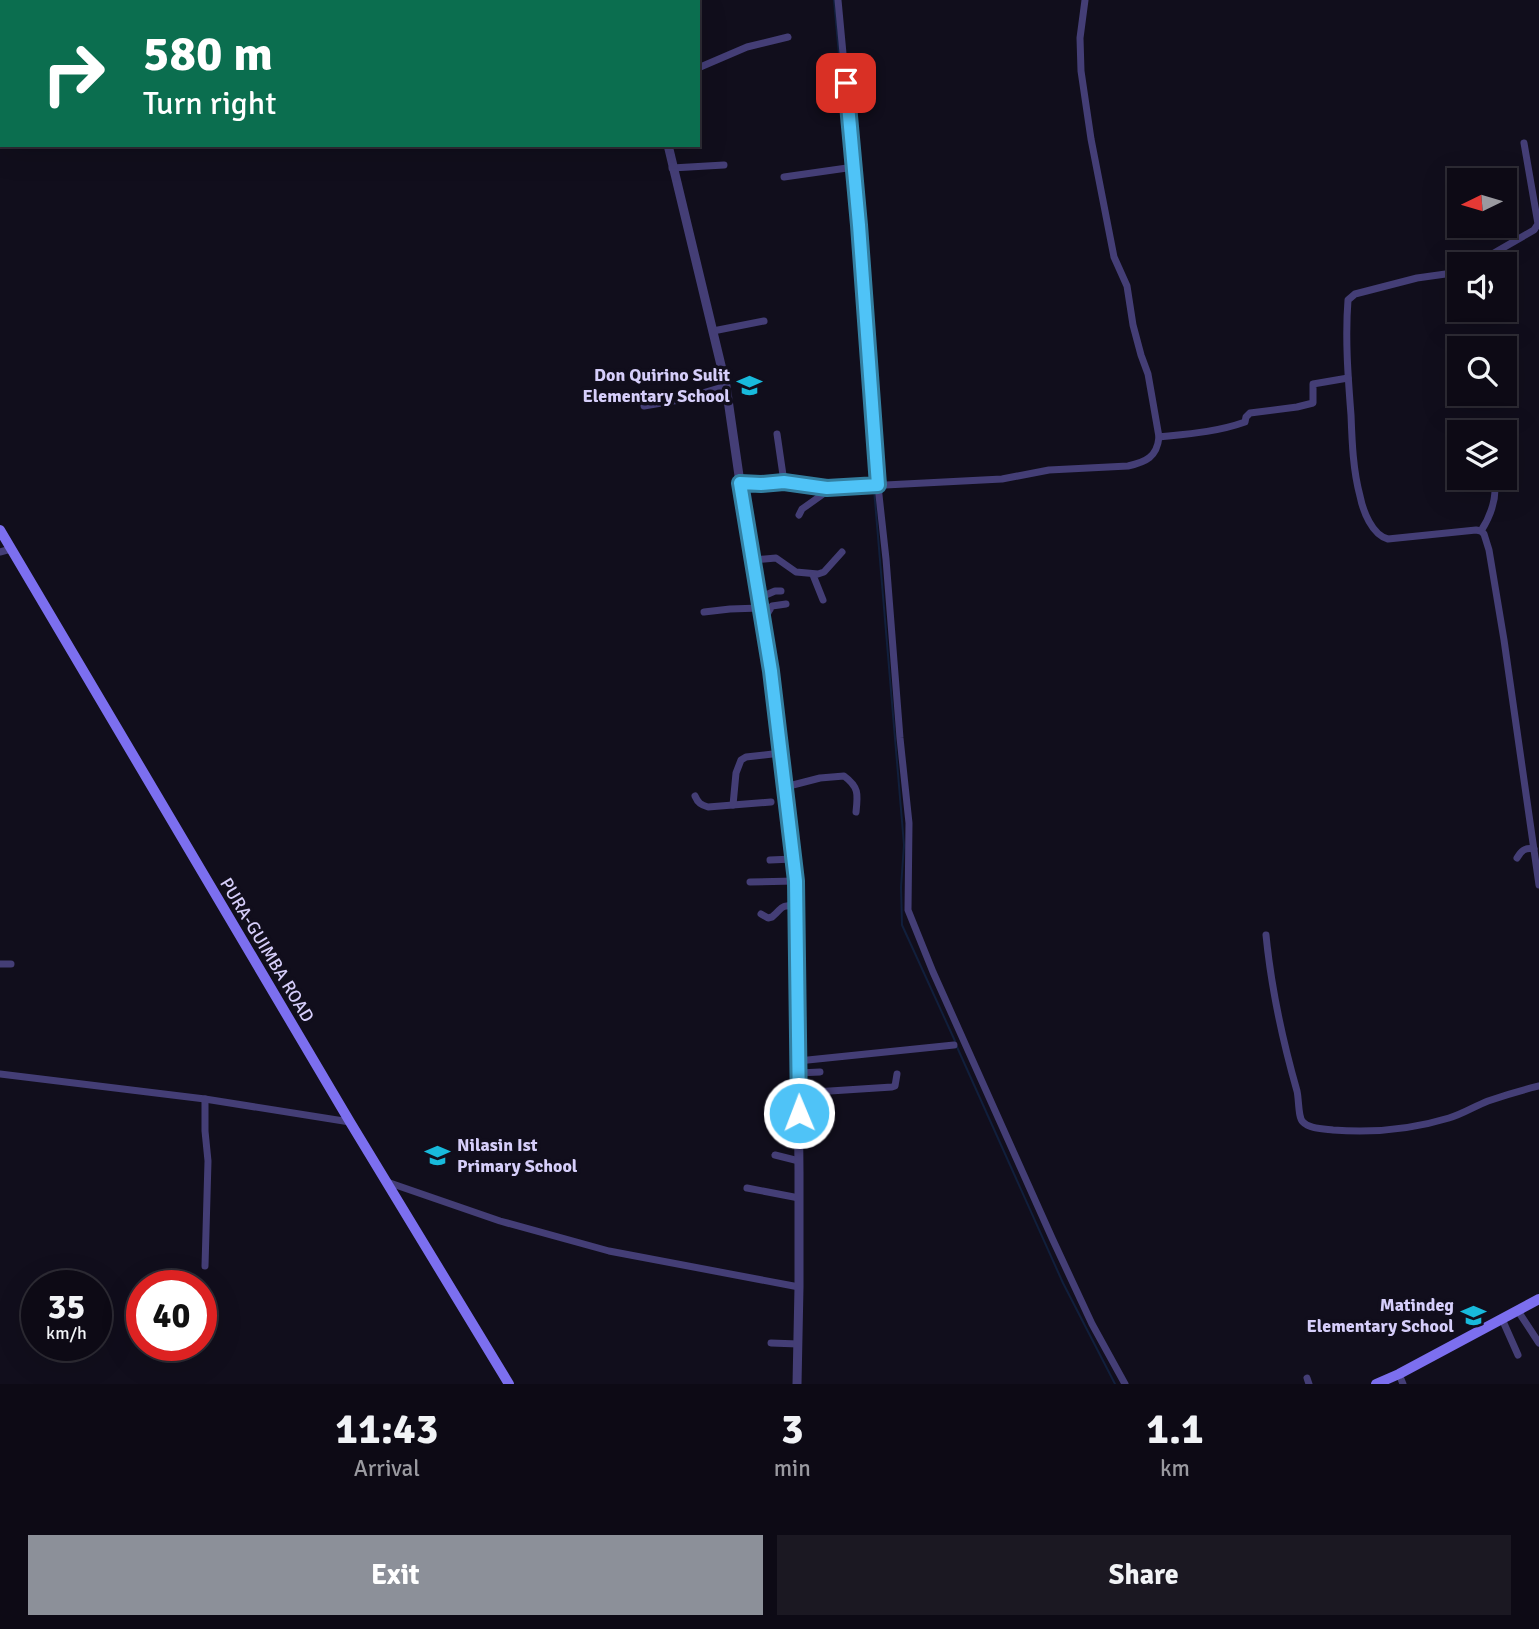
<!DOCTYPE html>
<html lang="en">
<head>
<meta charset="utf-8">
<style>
  body { margin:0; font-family:Signika,sans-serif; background:#1b1822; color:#f1f3f6; height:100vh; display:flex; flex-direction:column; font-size:26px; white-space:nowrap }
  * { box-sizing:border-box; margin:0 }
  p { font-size:23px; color:#9a9aa0 }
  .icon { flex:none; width:38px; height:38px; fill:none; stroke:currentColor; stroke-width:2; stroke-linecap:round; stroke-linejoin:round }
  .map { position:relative; height:1384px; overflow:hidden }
  .drawer { display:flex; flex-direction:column; background:#0d0a15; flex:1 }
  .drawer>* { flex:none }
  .banner { position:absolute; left:0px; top:0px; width:700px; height:147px; box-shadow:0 7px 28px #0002,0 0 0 2px #2d2b34; background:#0b6e4f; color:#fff; overflow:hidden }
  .needle { width:46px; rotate:265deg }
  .tools { position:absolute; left:1447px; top:168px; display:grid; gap:14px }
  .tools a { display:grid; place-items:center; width:70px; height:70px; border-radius:0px; background:#0d0a15; box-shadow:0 7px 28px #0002,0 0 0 2px #2d2b34; font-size:35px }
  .speed { position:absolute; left:21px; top:1270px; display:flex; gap:14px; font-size:35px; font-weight:700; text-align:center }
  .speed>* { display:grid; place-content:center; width:91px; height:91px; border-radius:50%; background:#0d0a15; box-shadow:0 7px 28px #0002,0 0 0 2px #2d2b34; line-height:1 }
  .speed small { font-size:18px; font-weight:400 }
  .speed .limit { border:10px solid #d22; background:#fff; color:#111 }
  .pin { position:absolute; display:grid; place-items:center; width:60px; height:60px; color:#fff; margin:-30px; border-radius:14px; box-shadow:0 4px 10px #0006 }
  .me { position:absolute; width:77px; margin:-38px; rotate:359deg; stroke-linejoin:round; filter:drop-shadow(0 0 5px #0008) }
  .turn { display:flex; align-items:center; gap:24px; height:147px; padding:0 28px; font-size:32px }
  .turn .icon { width:91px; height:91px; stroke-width:2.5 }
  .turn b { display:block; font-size:49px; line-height:60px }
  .eta { display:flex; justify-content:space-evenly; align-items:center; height:119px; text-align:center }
  .eta b { font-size:42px; font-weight:800; line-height:49px }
  .cta { display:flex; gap:14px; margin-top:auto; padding:14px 28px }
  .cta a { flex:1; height:80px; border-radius:0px; background:#8c9099; color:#fff; font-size:28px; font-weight:800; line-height:80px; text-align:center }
  .cta a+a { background:#1b1822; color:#f1f3f6 }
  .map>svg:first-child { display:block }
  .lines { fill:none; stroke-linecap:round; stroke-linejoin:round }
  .stream { stroke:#111f3c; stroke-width:2 }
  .minor { stroke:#443e76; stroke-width:7 }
  .tertiary { stroke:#443e76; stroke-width:9 }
  .secondary { stroke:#7c6fef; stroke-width:10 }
  .route-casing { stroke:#337fa1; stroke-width:18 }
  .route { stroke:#4fc3f7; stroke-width:12 }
  .labels { text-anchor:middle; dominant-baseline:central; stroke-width:7; stroke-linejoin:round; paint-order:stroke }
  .poi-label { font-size:18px; font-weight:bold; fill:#d6cefa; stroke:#110e1c; text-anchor:end }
  .street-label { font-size:18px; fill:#d6cefa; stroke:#110e1c }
</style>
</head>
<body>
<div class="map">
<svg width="1539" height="1384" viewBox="0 0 1539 1384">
  <rect width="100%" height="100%" fill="#110e1c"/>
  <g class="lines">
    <g class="stream">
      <path d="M834 0 849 166"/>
      <path d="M849 172 873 484"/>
      <path d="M874 489 904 845 901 887 902 925 955 1041"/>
      <path d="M957 1047 1063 1283 1115 1384"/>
    </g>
    <g class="minor">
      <path d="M838 0 859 225 878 486 886 559 900 738 909 823 908 910 933 972 1052 1238 1092 1324 1125 1384"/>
      <path d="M303 2V0"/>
      <path d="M698 68 747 47 788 37"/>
      <path d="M0 69 2 68"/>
      <path d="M672 168 724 165"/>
      <path d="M784 177 854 167"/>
      <path d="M1478 264 1482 260 1534 230 1538 224 1524 143"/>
      <path d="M1460 272 1417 278 1355 294 1348 300C1345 338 1348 377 1351 415 1352 442 1353 470 1360 496 1363 511 1372 535 1388 539L1476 530 1481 531 1484 534 1489 550 1504 640 1539 885"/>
      <path d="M713 331 764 321"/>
      <path d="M644 406 679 400 726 386"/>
      <path d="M777 434 784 482"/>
      <path d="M1159 437C1188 434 1217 432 1245 422L1246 417 1250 413 1297 407 1313 403V384L1348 378"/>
      <path d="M740 483 761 484 784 482 827 488 1002 479 1049 470 1128 466C1146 462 1157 457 1159 437L1148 374 1141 355 1133 325 1127 286 1114 257 1091 139 1081 71 1080 38 1085 0"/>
      <path d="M799 515 802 509 826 492 827 488"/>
      <path d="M1481 531C1490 517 1496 501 1495 484"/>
      <path d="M0 552 11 549"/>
      <path d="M752 560 776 558 796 572 818 574 824 572 842 552"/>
      <path d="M813 575 823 600"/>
      <path d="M759 598 775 591H781"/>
      <path d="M704 612 730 609 760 608"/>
      <path d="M763 621 772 606 786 604"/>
      <path d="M785 787 820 778 844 776C859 787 858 794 856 812"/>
      <path d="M695 796C698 803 701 805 708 807L771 802"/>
      <path d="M733 805 736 773 741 760 746 757 781 753"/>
      <path d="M1517 858C1521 851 1525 847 1534 849"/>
      <path d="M770 860 793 859"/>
      <path d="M750 882 795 881"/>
      <path d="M761 914 768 918 772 917C784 907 778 906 796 905"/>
      <path d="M1266 935C1271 986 1283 1042 1297 1091 1299 1099 1298 1118 1303 1122 1309 1129 1325 1129 1333 1130 1371 1133 1413 1129 1449 1118 1463 1114 1475 1106 1488 1101 1505 1095 1522 1090 1539 1086"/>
      <path d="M0 964H11"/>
      <path d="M798 1061 954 1045"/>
      <path d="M799 1073 820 1072"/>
      <path d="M0 1074 205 1099 350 1122"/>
      <path d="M799 1093 892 1087 895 1086 897 1074"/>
      <path d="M799 1143 811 1138"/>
      <path d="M775 1155 799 1161"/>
      <path d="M387 1182 500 1221 609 1251 799 1287"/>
      <path d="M747 1188 799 1198"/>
      <path d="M205 1266 208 1161 205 1131V1099"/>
      <path d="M1518 1311 1539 1343"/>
      <path d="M1502 1319 1518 1355"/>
      <path d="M771 1343 798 1344"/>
      <path d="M1399 1374 1403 1384"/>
      <path d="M1307 1378 1309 1384"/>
    </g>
    <g class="tertiary">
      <path d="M639 0 640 2"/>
      <path d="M668 145 726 386 745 517 771 671 794 870 797 947 799 1172V1287L797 1384"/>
    </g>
    <g class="secondary">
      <path d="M0 530 350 1122 509 1384"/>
      <path d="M1376 1384 1399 1374 1539 1299"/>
    </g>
  </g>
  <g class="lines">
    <defs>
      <path id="route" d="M799 1113 796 881 771 671 740 483 761 484 784 482 827 488 878 485 859 225 846 83"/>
    </defs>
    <use href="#route" class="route-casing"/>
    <use href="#route" class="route"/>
  </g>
  <defs>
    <symbol id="school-bare" viewBox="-9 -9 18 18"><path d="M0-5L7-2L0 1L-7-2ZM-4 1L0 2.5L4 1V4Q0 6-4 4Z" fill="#18badc" stroke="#110e1c" stroke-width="2.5" paint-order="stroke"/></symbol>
  </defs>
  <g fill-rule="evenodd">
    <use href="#school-bare" x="732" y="368" width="35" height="35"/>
    <use href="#school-bare" x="420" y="1138" width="35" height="35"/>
    <use href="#school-bare" x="1456" y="1298" width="35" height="35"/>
  </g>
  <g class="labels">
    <g class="poi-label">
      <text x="730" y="375">Don Quirino Sulit<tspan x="730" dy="21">Elementary School</tspan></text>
      <text x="457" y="1145" text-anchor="start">Nilasin Ist<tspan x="457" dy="21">Primary School</tspan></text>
      <text x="1454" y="1305">Matindeg<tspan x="1454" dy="21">Elementary School</tspan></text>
    </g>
    <g class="street-label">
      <text transform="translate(267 950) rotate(59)">PURA-GUIMBA ROAD</text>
    </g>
  </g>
</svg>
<div class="tools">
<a><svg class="needle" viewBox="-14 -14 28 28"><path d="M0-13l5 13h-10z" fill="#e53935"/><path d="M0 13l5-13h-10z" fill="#9a9aa0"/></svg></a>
<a><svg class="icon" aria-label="sound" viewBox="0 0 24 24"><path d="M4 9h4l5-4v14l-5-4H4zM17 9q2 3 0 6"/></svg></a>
<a><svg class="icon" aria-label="search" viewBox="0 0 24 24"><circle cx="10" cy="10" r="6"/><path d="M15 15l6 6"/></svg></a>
<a><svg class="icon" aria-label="layers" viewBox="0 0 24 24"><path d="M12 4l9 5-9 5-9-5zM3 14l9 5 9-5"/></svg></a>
</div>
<div class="speed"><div>35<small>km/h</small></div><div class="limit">40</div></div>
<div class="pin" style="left:846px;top:83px;background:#d93025"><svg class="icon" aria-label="arrive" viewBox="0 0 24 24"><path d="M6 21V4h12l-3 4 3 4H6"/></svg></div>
<svg class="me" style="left:799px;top:1113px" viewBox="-20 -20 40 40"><circle r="17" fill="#4fc3f7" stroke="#fff" stroke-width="3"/><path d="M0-11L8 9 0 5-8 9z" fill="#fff"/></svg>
<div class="banner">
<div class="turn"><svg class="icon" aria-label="right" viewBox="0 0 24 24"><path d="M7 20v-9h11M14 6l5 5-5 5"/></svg><div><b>580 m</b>Turn right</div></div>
</div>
</div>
<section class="drawer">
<div class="eta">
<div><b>11:43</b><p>Arrival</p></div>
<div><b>3</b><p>min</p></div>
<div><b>1.1</b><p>km</p></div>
</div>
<div class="cta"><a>Exit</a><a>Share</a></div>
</section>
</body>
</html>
